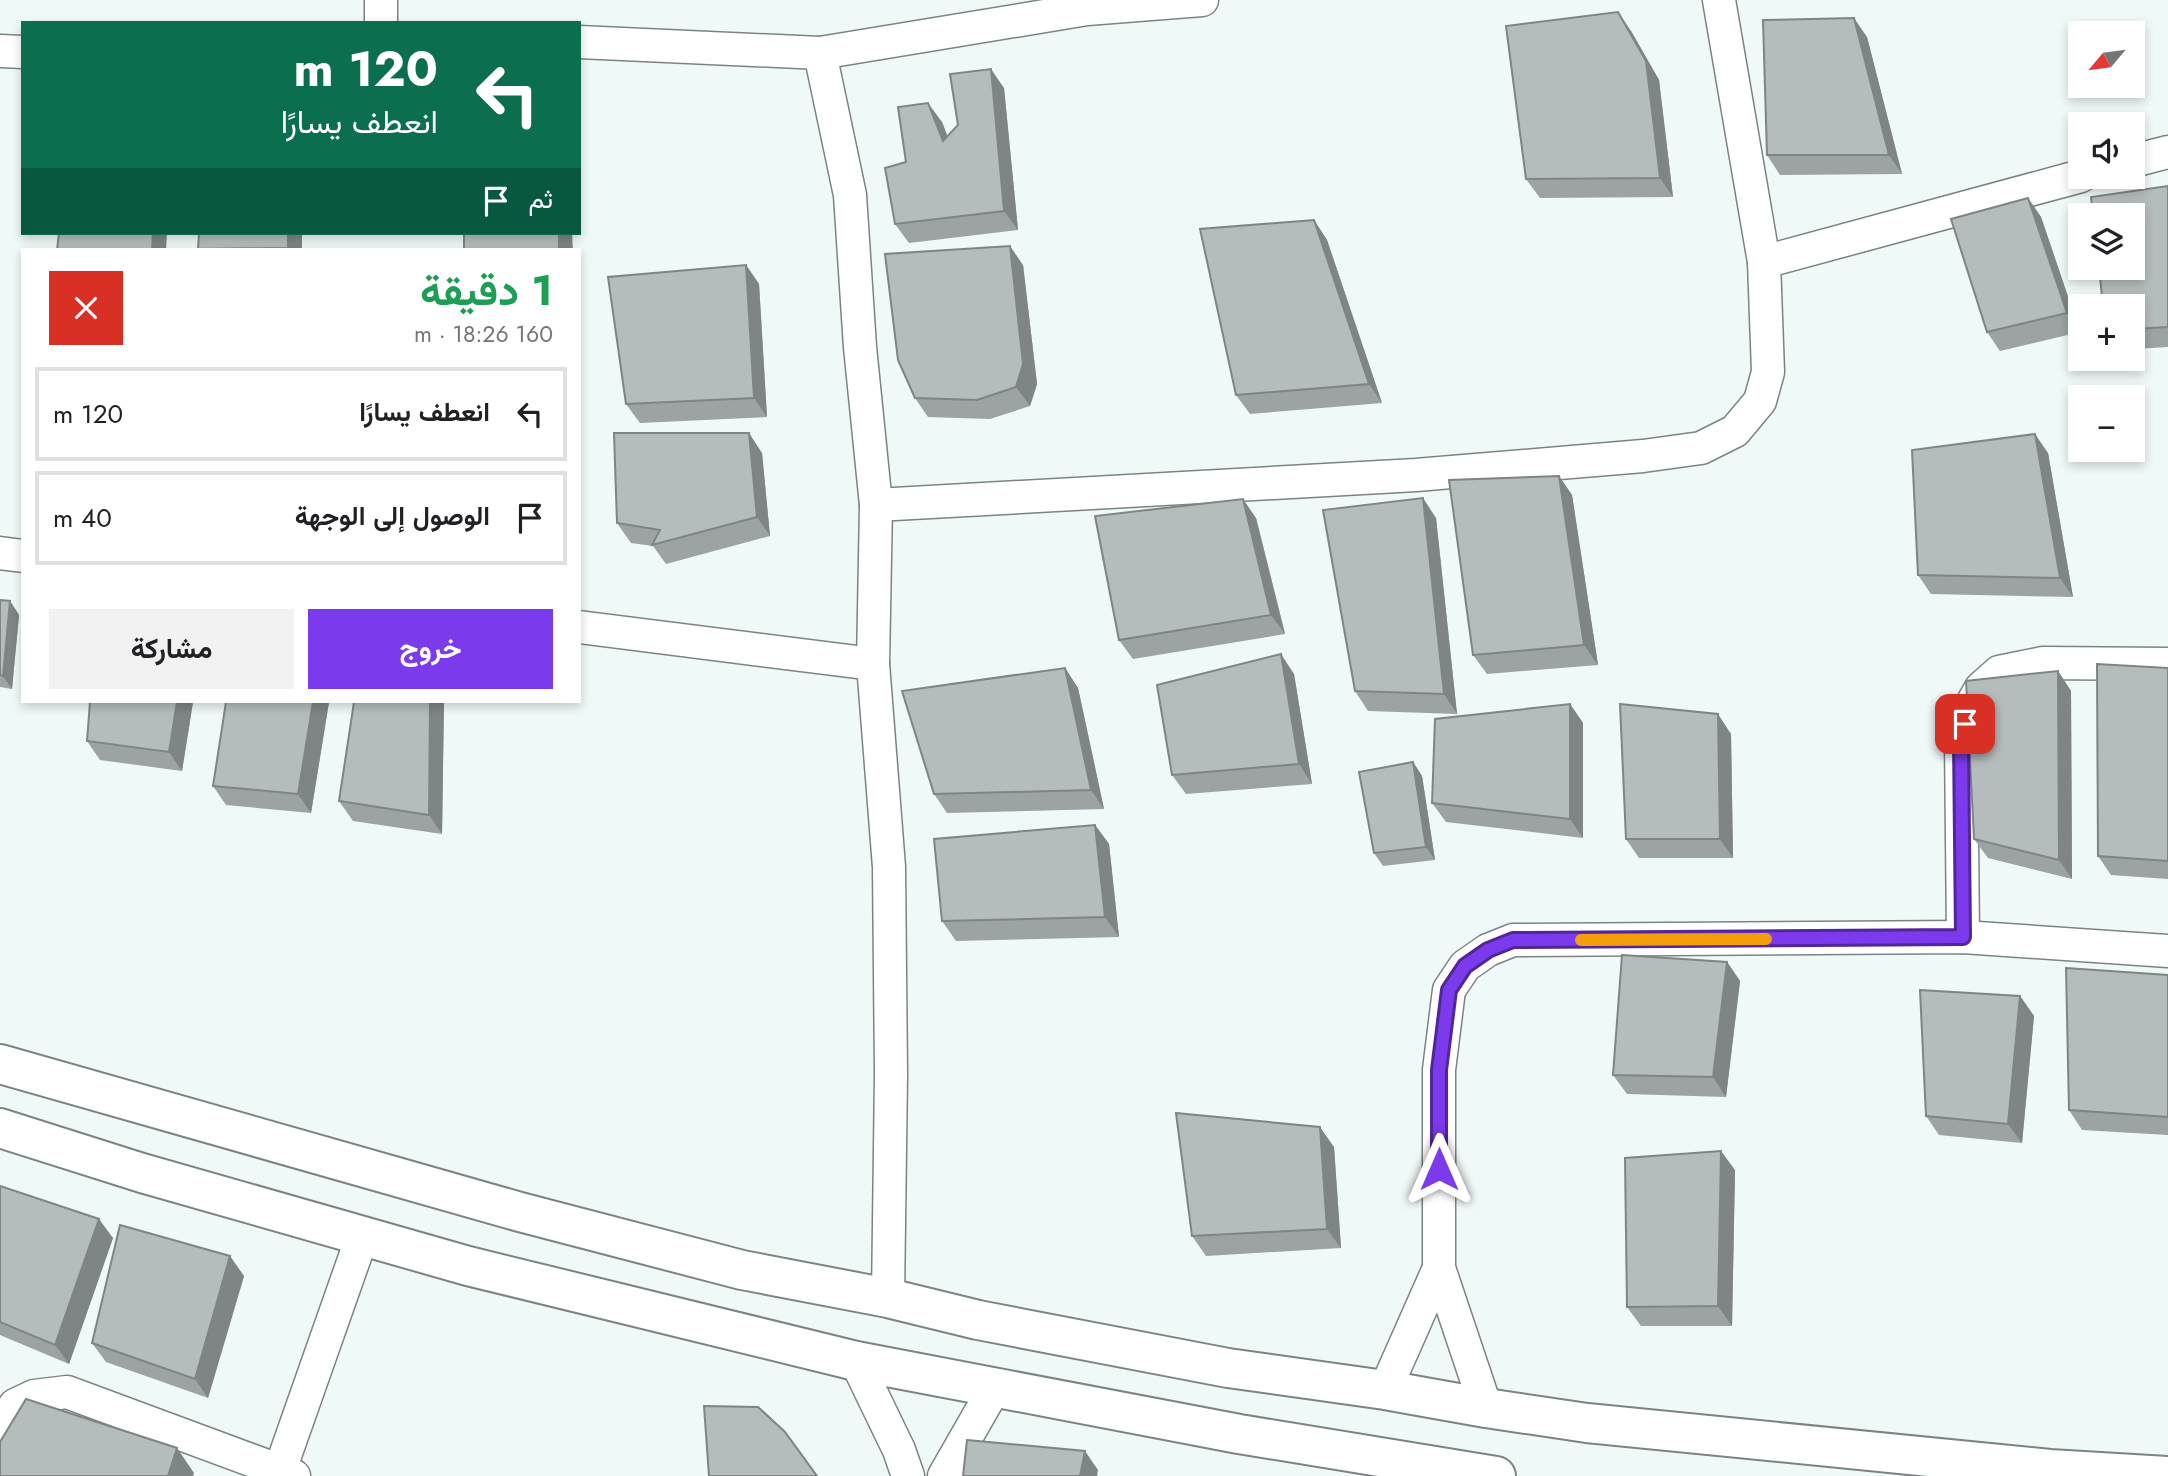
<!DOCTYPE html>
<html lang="ar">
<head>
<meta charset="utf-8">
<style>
  body { margin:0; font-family:Jost,Vazirmatn,sans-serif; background:#f2f2f2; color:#202124; direction:rtl; height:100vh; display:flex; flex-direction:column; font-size:26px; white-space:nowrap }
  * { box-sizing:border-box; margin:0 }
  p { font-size:23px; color:#757577 }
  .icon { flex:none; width:38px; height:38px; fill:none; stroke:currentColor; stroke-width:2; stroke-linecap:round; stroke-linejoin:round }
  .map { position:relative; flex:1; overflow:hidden; direction:ltr }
  .side { position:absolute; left:21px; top:248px; width:560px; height:455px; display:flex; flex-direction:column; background:#fff; border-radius:0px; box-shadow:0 4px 10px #0003; direction:rtl }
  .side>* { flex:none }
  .banner { position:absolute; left:21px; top:21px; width:560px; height:214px; border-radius:0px; box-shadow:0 4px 10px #0003; direction:rtl; background:#0b6e4f; color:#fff; overflow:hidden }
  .needle { width:46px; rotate:241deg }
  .controls { position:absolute; left:2068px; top:21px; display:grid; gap:14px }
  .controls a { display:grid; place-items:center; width:77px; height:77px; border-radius:0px; background:#fff; box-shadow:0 4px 10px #0003; font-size:35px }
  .pin { position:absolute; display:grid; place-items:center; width:60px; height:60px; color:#fff; margin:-30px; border-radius:14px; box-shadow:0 4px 10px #0006 }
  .me { position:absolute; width:77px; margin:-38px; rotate:0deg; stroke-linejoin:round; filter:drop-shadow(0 0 5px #0008) }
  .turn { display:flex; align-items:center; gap:24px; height:147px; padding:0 28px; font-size:32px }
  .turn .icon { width:91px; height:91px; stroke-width:2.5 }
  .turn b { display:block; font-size:49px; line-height:60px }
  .then { display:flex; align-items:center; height:66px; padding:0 28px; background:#0003; gap:14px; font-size:26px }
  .round { display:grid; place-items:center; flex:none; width:74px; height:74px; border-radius:0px; background:#f2f2f2 }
  .overview { display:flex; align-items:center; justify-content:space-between; height:119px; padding:0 28px }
  h1 { font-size:42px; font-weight:700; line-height:52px; color:#1e9e55 }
  .cta { display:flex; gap:14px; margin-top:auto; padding:14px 28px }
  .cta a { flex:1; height:80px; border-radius:0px; background:#7c3aed; color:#fff; font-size:28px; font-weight:700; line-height:80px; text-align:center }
  .cta a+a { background:#f2f2f2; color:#202124 }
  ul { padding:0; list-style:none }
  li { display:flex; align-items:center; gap:21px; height:94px; margin:0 14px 10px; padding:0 14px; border:4px solid #e0e0e0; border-radius:0px }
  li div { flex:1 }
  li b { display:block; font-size:26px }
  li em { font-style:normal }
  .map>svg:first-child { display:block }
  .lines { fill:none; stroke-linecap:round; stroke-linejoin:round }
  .minor-casing { stroke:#7c8483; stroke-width:35 }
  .secondary-casing { stroke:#7c8483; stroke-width:42 }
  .minor { stroke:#fff; stroke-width:32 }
  .secondary { stroke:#fff; stroke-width:38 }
  .wall { fill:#9ca3a2 }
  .shaded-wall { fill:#7f8484 }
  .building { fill:#b5bdbc; stroke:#7f8484; stroke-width:2 }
  .route-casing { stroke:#51269a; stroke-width:18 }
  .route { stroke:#7c3aed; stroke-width:12 }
  .slow { stroke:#f59e0b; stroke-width:12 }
</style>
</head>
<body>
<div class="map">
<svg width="2168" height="1476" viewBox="0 0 2168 1476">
  <rect width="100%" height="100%" fill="#eff9f7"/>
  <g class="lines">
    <defs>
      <g id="minor">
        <path d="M381 23V0"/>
        <path d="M579 42 820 53 850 195 860 347 876 505 873 664 889 867 891 1075 888 1298"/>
        <path d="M0 51 23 52"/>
        <path d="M820 53 1087 9 1202 0"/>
        <path d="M2133 161 2168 152"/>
        <path d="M1764 262 2081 176"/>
        <path d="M876 505 1416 475 1643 456 1701 448 1735 431 1760 401 1768 372 1764 262 1719 0"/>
        <path d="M0 553 23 556"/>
        <path d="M579 627 873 664"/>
        <path d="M1963 937 1961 740 1969 709 1981 688 1999 672 2043 663 2168 664"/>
        <path d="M856 1361 899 1450 908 1476"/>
        <path d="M1385 1390 1439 1268"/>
        <path d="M1486 1408 1439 1268V1070L1449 990 1465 966 1488 950 1513 940 1963 937 2168 951"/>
        <path d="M0 1429 15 1405 34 1396 67 1392 294 1476"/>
        <path d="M280 1470 363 1234"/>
        <path d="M944 1476 995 1387"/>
      </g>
      <g id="secondary">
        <path d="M0 1064 520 1212 742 1270 888 1298 978 1320 1228 1368 1385 1390 1486 1408 1587 1423 2050 1469 2168 1476"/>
        <path d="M0 1128 142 1173 468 1266 856 1361 1239 1434 1496 1476"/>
      </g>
    </defs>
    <use href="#minor" class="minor-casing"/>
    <use href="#secondary" class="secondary-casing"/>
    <use href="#minor" class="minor"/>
    <use href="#secondary" class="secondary"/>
  </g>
  <g class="wall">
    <path d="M1631 31 1659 80 1673 197 1540 198 1526 179Z"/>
    <path d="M1867 37 1902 174 1780 175 1767 155Z"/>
    <path d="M1004 88 1018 230 909 243 895 224 906 162 942 122 947 136Z"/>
    <path d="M2168 186V347L2133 349V306Z"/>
    <path d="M2028 198 2041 217 2080 332 2000 351 1987 332Z"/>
    <path d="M1314 220 1327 240 1382 403 1250 414 1236 395Z"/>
    <path d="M199 233H302V250H199L198 249Z"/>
    <path d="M746 265 759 284 767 417 640 423 626 404Z"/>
    <path d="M1023 265 1037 384 1030 406 990 419 928 417 915 398Z"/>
    <path d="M762 453 770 536 666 564 653 546 631 543 617 523Z"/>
    <path d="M2048 453 2073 597 1931 594 1918 575Z"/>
    <path d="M1559 476 1572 495 1598 665 1487 674 1473 655Z"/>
    <path d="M1256 518 1285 634 1133 659 1119 640Z"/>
    <path d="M1436 518 1457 714 1368 711 1355 691Z"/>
    <path d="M0 600 10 601 19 615 12 689 0 687Z"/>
    <path d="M1065 668 1078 688 1104 809 947 813 934 794Z"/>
    <path d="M2168 668V879L2111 875 2098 856Z"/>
    <path d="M2058 671 2071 691 2072 879 1988 858 1974 839Z"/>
    <path d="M1294 674 1312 784 1186 794 1172 775Z"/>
    <path d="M193 702 182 771 100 760 87 741Z"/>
    <path d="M226 702H329L311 813 226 805 213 786Z"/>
    <path d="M354 702H444L442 834 353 821 339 801Z"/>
    <path d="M1570 704 1583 723V838L1446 822 1432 803Z"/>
    <path d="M1731 734 1733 858H1639L1626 839Z"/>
    <path d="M1413 762 1422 776 1435 860 1383 866 1374 853Z"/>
    <path d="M1095 825 1109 844 1119 937 956 941 942 921Z"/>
    <path d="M1727 962 1740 981 1726 1097 1627 1094 1613 1075Z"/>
    <path d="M2168 975V1135L2082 1130 2069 1110Z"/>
    <path d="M2020 996 2034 1016 2022 1143 1939 1135 1926 1116Z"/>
    <path d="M1334 1147 1341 1248 1206 1256 1192 1236Z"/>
    <path d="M1735 1170 1732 1326H1641L1627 1307Z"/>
    <path d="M0 1186 113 1238 69 1364 0 1335Z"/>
    <path d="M244 1276 208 1398 106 1362 92 1343Z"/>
  </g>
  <g class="shaded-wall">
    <path d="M1618 12 1631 31 1659 80 1673 197 1660 178Z"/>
    <path d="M1854 18 1867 37 1902 174 1889 155Z"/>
    <path d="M991 69 1004 88 1018 230 1004 211Z"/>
    <path d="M928 103 942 122 957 160 943 141Z"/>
    <path d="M2028 198 2041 217 2080 332 2067 313Z"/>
    <path d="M1314 220 1327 240 1382 403 1369 384Z"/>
    <path d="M153 233H167L166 250H152Z"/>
    <path d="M288 233H302V250H289L288 248Z"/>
    <path d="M559 233H572L573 250H559Z"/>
    <path d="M1010 246 1023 265 1037 384 1030 406 1016 387Z"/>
    <path d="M746 265 759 284 767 417 754 398Z"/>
    <path d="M749 433 762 453 770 536 757 517Z"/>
    <path d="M2035 434 2048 453 2073 597 2060 578Z"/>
    <path d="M1559 476 1572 495 1598 665 1584 645Z"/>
    <path d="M1423 498 1436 518 1457 714 1444 694Z"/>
    <path d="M1243 499 1256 518 1285 634 1271 615Z"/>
    <path d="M10 601 19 615 12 689 3 676Z"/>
    <path d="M1281 654 1294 674 1312 784 1299 764Z"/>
    <path d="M1065 668 1078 688 1104 809 1091 790Z"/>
    <path d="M2058 671 2071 691 2072 879 2059 860Z"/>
    <path d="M177 702H193L182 771 169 752Z"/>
    <path d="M313 702H329L311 813 298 794Z"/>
    <path d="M430 702H444L442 834 429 815Z"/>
    <path d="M1570 704 1583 723V838L1570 819Z"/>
    <path d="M1718 714 1731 734 1733 858 1720 839Z"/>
    <path d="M1413 762 1422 776 1435 860 1426 847Z"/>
    <path d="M1095 825 1109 844 1119 937 1105 917Z"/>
    <path d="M1727 962 1740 981 1726 1097 1713 1077Z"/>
    <path d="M2020 996 2034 1016 2022 1143 2008 1124Z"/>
    <path d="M1320 1127 1334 1147 1341 1248 1327 1229Z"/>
    <path d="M1721 1151 1735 1170 1732 1326 1718 1306Z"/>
    <path d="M99 1219 113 1238 69 1364 55 1345Z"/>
    <path d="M230 1256 244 1276 208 1398 195 1379Z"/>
    <path d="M177 1448 194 1473 193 1476H168Z"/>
    <path d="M1085 1451 1098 1470 1097 1476H1080Z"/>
  </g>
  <g class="building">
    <path d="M1618 12 1646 61 1660 178 1526 179 1506 26Z"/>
    <path d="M1854 18 1889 155H1767L1763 20Z"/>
    <path d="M991 69 1004 211 895 224 885 168 906 162 898 107 928 103 943 141 958 125 950 74Z"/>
    <path d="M2168 186V327L2133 329V306H2103L2099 268H2133V215H2093L2091 197Z"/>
    <path d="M2028 198 2067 313 1987 332 1951 219Z"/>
    <path d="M1314 220 1369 384 1236 395 1200 229Z"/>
    <path d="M59 233H153L152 250H57Z"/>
    <path d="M199 233H288V248L198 249Z"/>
    <rect x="464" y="233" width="95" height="17"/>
    <path d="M1010 246 1023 364 1016 387 977 400 915 398 898 360 885 254Z"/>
    <path d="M746 265 754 398 626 404 608 277Z"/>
    <path d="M614 433H749L757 517 652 545 660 530 617 523Z"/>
    <path d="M2035 434 2060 578 1918 575 1912 450Z"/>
    <path d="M1559 476 1584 645 1473 655 1449 480Z"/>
    <path d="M1423 498 1444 694 1355 691 1323 510Z"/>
    <path d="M1243 499 1271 615 1119 640 1095 516Z"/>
    <path d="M0 600 10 601 3 676 0 675Z"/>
    <path d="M1281 654 1299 764 1172 775 1157 685Z"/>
    <path d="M2097 664 2168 668V861L2098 856Z"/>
    <path d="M1065 668 1091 790 934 794 902 691Z"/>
    <path d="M2058 671 2059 860 1974 839 1966 681Z"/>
    <path d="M90 702H177L169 752 87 741Z"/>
    <path d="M226 702H313L298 794 213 786Z"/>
    <path d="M354 702H430L429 815 339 801Z"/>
    <path d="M1570 704V819L1432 803 1435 719Z"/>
    <path d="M1620 704 1718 714 1720 839H1626Z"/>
    <path d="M1413 762 1426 847 1374 853 1359 772Z"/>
    <path d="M1095 825 1105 917 942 921 934 839Z"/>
    <path d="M1622 955 1727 962 1713 1077 1613 1075Z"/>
    <path d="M2066 968 2168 975V1117L2069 1110Z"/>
    <path d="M1920 990 2020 996 2008 1124 1926 1116Z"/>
    <path d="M1176 1113 1320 1127 1327 1229 1192 1236Z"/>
    <path d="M1721 1151 1718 1306 1627 1307 1625 1158Z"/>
    <path d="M0 1186 99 1219 55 1345 0 1322Z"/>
    <path d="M120 1225 230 1256 195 1379 92 1343Z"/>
    <path d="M26 1399 177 1448 168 1476H0V1442Z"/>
    <path d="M704 1406 758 1407 785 1432 817 1476H709Z"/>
    <path d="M967 1440 1085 1451 1080 1476H963Z"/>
  </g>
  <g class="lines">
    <defs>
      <path id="route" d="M1439 1169V1070L1449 990 1465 966 1488 950 1513 940 1963 937 1961 740 1965 724"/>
    </defs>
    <use href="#route" class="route-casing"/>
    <use href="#route" class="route"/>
    <path class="slow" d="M1581 940 1766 939"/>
  </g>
</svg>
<div class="controls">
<a><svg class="needle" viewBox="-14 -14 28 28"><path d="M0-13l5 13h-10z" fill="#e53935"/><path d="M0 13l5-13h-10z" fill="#757577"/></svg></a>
<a><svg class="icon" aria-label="sound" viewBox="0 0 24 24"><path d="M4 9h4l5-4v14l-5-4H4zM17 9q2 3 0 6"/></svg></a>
<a><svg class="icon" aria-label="layers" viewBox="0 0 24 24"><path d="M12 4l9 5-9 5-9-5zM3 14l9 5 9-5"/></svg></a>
<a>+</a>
<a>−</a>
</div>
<div class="pin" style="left:1965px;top:724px;background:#d93025"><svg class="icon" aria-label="arrive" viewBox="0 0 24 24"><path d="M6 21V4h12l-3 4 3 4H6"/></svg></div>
<svg class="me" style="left:1439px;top:1169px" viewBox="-20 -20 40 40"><path d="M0-17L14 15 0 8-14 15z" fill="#7c3aed" stroke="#fff" stroke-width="4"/></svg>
<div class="banner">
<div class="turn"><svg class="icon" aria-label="left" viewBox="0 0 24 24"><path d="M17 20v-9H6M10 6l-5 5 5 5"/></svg><div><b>120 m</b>انعطف يسارًا</div></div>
<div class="then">ثم<svg class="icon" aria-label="arrive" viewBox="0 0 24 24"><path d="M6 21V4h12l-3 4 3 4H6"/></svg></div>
</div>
<section class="side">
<div class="overview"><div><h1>1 دقيقة</h1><p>160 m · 18:26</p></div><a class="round" style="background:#d93025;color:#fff"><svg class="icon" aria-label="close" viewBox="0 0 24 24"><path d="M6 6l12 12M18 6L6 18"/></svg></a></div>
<ul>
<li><svg class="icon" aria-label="left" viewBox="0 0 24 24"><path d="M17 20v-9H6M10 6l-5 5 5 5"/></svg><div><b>انعطف يسارًا</b></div><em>120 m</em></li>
<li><svg class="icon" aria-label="arrive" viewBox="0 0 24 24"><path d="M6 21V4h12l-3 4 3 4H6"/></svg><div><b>الوصول إلى الوجهة</b></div><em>40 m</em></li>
</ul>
<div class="cta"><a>خروج</a><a>مشاركة</a></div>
</section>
</div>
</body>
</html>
